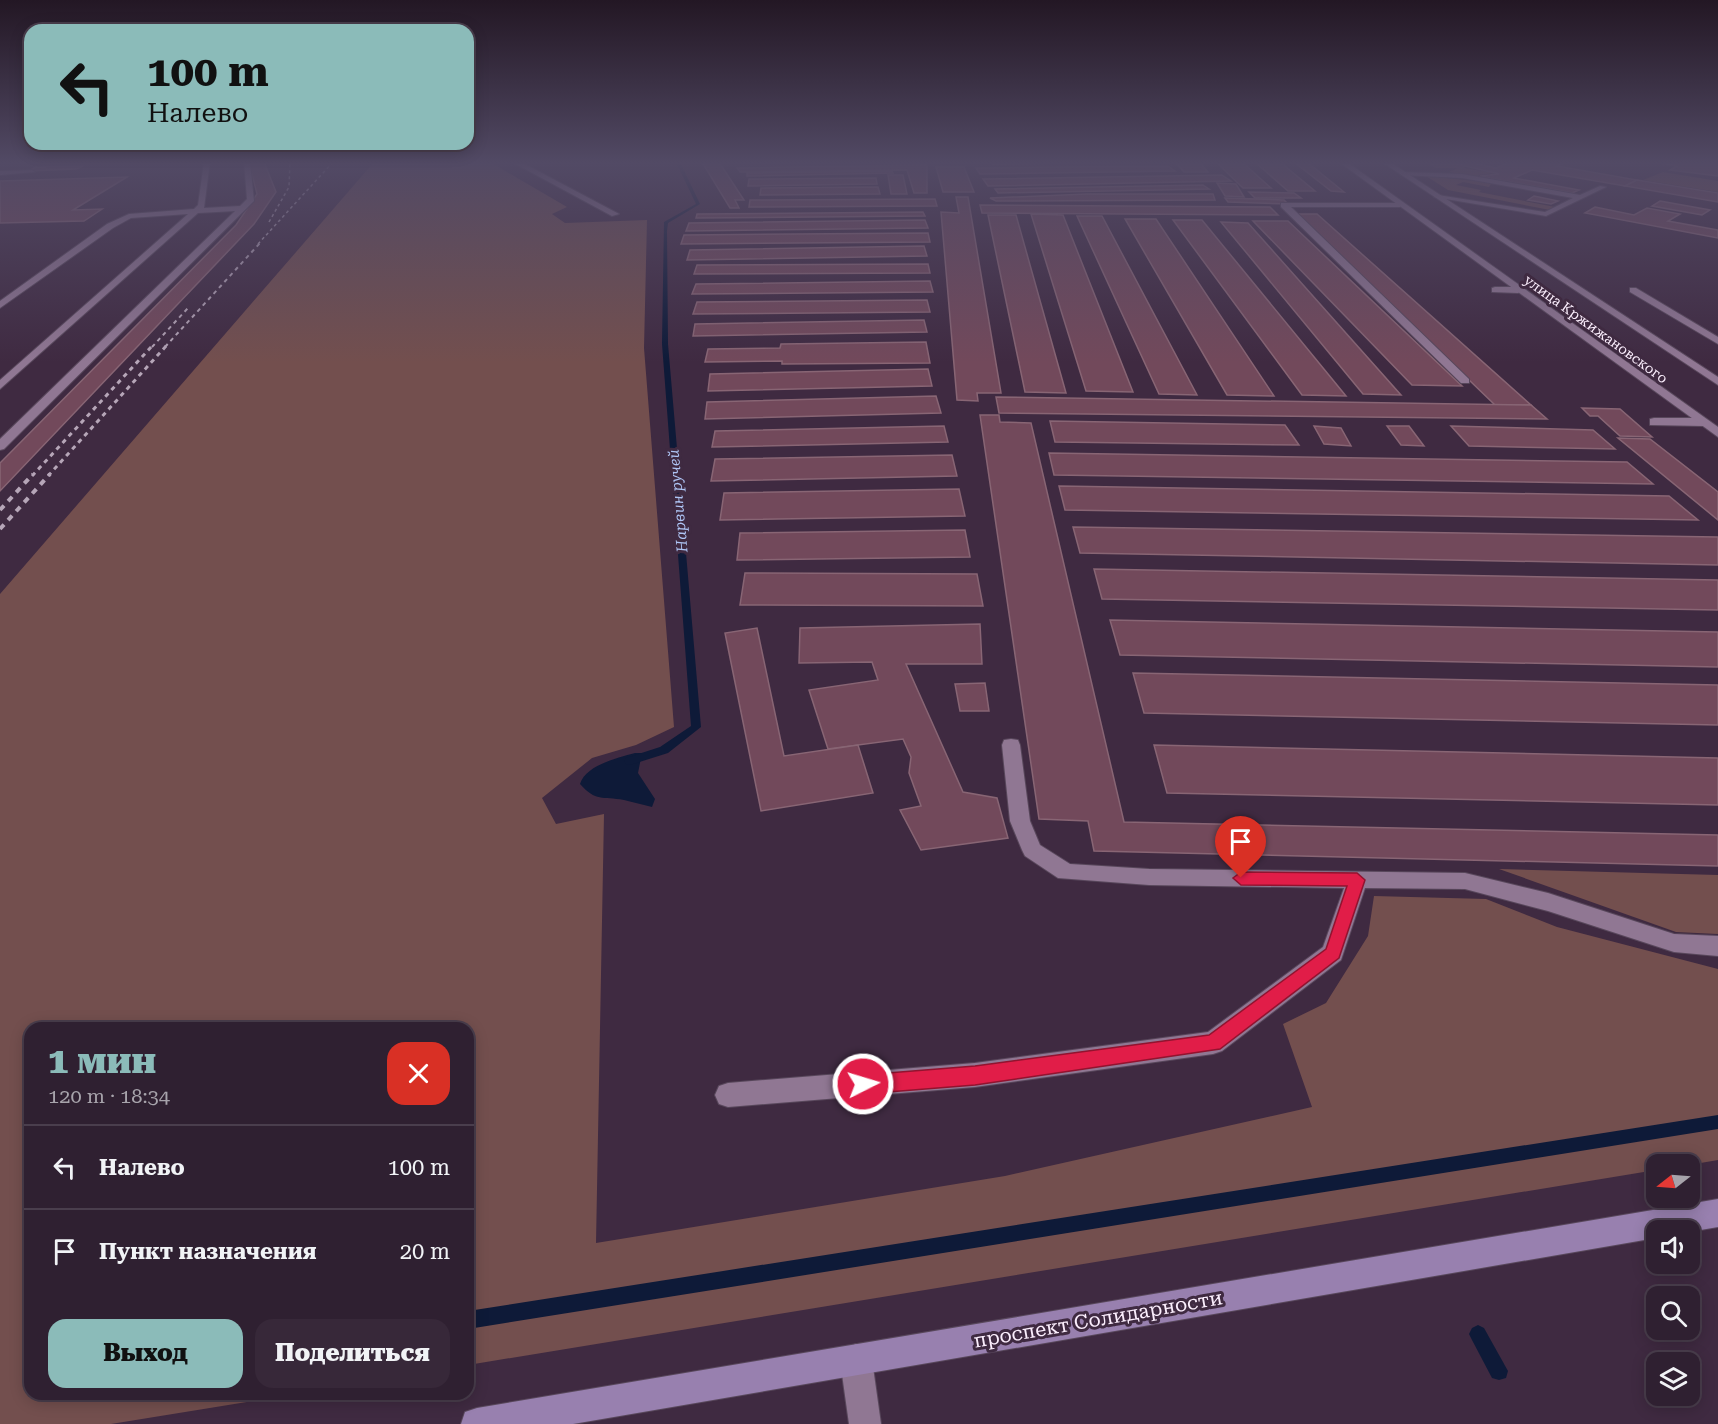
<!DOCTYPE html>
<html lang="ru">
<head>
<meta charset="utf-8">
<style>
  body { margin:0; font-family:"Roboto Serif",serif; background:#372839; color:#f1f3f6; height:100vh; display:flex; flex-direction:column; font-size:22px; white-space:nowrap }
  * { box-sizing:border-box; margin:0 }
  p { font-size:20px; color:#a7a3ab }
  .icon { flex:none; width:33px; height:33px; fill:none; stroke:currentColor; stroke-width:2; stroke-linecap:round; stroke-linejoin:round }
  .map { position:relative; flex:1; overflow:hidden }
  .drawer { position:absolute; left:24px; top:1022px; width:450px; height:378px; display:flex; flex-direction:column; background:#2f2031; border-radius:18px; box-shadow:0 3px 15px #0003,0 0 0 2px #4a3e4d }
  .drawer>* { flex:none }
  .hud { position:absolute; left:24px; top:24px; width:450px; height:126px; border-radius:18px; box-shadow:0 3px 15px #0003,0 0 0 2px #4a3e4d; background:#8bbbb9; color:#111; overflow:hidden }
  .needle { width:39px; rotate:253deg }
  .tools { position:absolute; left:1646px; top:1154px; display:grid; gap:12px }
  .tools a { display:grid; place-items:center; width:54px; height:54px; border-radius:12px; background:#2f2031; box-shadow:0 3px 15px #0003,0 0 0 2px #4a3e4d; font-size:30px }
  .pin { position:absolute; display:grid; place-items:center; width:51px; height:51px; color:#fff; margin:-62px -26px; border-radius:50% 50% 50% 0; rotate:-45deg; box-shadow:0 0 6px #0007 }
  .pin .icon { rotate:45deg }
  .me { position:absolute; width:66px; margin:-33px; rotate:85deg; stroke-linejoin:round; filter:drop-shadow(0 0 4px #0008) }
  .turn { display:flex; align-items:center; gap:21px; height:126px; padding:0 24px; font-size:27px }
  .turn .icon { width:78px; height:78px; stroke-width:2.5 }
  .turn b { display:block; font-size:42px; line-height:51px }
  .round { display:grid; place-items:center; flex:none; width:63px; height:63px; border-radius:18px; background:#372839 }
  .head { display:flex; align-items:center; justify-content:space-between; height:102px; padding:0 24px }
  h1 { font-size:36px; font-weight:800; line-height:45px; color:#8bbbb9 }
  .cta { display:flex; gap:12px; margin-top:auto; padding:12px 24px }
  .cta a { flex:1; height:69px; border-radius:18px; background:#8bbbb9; color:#111; font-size:24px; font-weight:800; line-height:69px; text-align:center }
  .cta a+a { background:#372839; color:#f1f3f6 }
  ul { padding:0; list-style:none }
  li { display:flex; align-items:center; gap:18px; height:84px; padding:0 24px; border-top:2px solid #4a3e4d }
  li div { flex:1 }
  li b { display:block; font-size:22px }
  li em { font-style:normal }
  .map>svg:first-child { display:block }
  .green { fill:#734f4e }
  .water { fill:#0e1a38 }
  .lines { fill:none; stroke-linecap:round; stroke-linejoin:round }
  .stream { fill:#0e1a38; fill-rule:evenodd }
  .building { fill:#72495b; stroke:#886574; stroke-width:1.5 }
  .lane-casing { stroke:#58475b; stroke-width:2 }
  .street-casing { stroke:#58475b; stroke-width:2 }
  .secondary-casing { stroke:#58475b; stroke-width:2 }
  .lane { fill:#907793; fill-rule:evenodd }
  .street { fill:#907793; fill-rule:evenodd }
  .secondary { fill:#9880af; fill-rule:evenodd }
  .rail-far3 { stroke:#b6a6b8; stroke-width:1.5; stroke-dasharray:3 3; stroke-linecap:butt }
  .rail-far2 { stroke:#b6a6b8; stroke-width:2; stroke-dasharray:4 4; stroke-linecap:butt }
  .rail-far1 { stroke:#b6a6b8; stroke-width:3; stroke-dasharray:4.5 4.5; stroke-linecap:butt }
  .rail { stroke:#b6a6b8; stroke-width:4; stroke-dasharray:6 6; stroke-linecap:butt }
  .route { fill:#e11d48; stroke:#92132f; stroke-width:1.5 }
  .labels { text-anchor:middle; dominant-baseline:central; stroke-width:6; stroke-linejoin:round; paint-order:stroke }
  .far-street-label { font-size:14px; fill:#fbeefd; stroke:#3f2a41 }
  .far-water-label { font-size:15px; font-style:italic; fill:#aec4f4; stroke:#3f2a41 }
  .near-street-label { font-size:20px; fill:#fbeefd; stroke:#3f2a41 }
</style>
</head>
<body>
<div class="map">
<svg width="1718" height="1424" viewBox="0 0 1718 1424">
  <rect width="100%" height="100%" fill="#3f2a41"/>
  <g class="green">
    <path d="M374 162H490L567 207 552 214 565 223 647 220 644 348 674 727 636 745 592 758 542 798 556 824 604 814 596 1243 1005 1176 1312 1107 1283 1024 1326 1003 1368 936 1374 896 1486 899 1557 927 1718 969V1160L1689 1165 1656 1164V1170L468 1365V1028H30V1394H297L111 1424H0V594Z"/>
    <path d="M1425 162H1458L1456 164 1466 166 1464 168 1495 173 1478 175 1486 179 1449 172 1458 168H1436Z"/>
    <path d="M1663 172 1718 181V192L1643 180Z"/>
    <path d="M1426 176 1486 182 1491 184 1489 187 1463 182 1456 185 1481 190 1479 192 1555 207 1550 210 1448 190Z"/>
    <path d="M1499 869 1718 875V934L1676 932Z"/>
  </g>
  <path class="water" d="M635 753H642L638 773 655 799 652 807C643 805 633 802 624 800 602 796 596 802 580 784 586 765 617 758 635 753Z"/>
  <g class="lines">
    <g class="stream">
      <path d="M676 162H680L700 204 668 223 667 231 668 344 701 727 668 753 630 765 626 764 624 761 626 758 660 747 691 726 662 344 664 222 696 204Z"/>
      <path d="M1718 1115V1129L468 1329V1311Z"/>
      <path d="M1478 1325 1484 1328 1508 1371 1506 1378 1499 1380 1492 1378 1472 1340 1469 1334 1472 1328Z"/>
    </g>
  </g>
  <g class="building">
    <path d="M249 162H264L276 192 254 224 0 491V463L236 225 257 194Z"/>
    <path d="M702 162H719L744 200H735L739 208H730Z"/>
    <path d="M992 162H1147L993 164Z"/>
    <path d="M1175 162H1199L1208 172H1184Z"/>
    <path d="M1216 162H1242L1271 188H1243Z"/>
    <path d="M1255 162H1280L1315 191H1288Z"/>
    <path d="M1294 162H1307L1344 192 1331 191Z"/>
    <path d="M1469 162 1496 168 1510 162H1566L1557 166 1637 180 1625 186 1532 170 1514 178 1579 190 1572 193 1487 178H1490L1480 176 1499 174 1457 164Z"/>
    <path d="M1655 162H1718V176L1670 170 1677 166Z"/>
    <path d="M927 165V193H914L907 170 740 172 737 168Z"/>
    <path d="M83 166 76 169 29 171 36 167Z"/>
    <path d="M1168 166 1175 171 980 174 976 168Z"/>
    <path d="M936 167H964L974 192H943Z"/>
    <path d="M892 171 893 173 747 176V173Z"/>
    <path d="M888 175H903L907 194H891Z"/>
    <path d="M1222 175 1231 181 988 186 983 179Z"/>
    <path d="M127 177 73 210 102 209 84 221 0 223V181Z"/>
    <path d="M876 178 877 184 748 186 749 179Z"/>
    <path d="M1637 180 1718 193V202L1625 186Z"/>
    <path d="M1217 183 1236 184 1244 197 1225 196Z"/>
    <path d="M1203 185 1209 189 998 193 995 189Z"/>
    <path d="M878 187 880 194 760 195 761 188Z"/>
    <path d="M1249 192 1294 193 1301 198H1255Z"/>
    <path d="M1087 194H1213L1215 200 996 201 990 198Z"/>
    <path d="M1534 196 1558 201 1551 204 1528 200Z"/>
    <path d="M956 197H968L1001 393H977L978 401 957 400 941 212 959 213Z"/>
    <path d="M1225 198 1284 200 1288 204 1228 202Z"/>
    <path d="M935 199 937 206 749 207 750 200Z"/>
    <path d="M1660 201 1710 210 1702 215 1652 206Z"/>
    <path d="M980 205 1270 207 1278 215 982 213Z"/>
    <path d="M1595 207 1634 215 1647 208 1680 214 1668 221 1718 230V238L1585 213Z"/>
    <path d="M923 212 925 216 696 218 697 214Z"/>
    <path d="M1031 214 1063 215 1133 392 1086 391Z"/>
    <path d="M1297 214H1317L1531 405H1495Z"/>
    <path d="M988 215H1016L1066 393 1025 392Z"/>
    <path d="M1077 216H1102L1197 395 1159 394Z"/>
    <path d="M1125 219H1156L1274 396 1227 395Z"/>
    <path d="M925 220 928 228 686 231 689 223Z"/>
    <path d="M1173 220H1202L1346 396 1302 395Z"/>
    <path d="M1253 221H1288L1462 386 1412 385Z"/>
    <path d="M1221 222 1248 223 1401 395 1363 394Z"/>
    <path d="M928 233 930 242 681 244 684 235Z"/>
    <path d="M924 246 927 256 687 260 690 250Z"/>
    <path d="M928 264 930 273 694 274 697 265Z"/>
    <path d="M930 281 933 292 692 294 696 284Z"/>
    <path d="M927 300 930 312 693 314 697 302Z"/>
    <path d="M924 320 927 332 693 336 695 324Z"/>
    <path d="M926 342 930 363 782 364V361L705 362 708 349 780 348 781 344Z"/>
    <path d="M928 369 932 386 708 391 710 374Z"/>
    <path d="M936 396 941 413 705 419 707 402Z"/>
    <path d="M996 397 1531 405 1547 419 999 413Z"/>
    <path d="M1582 408 1620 409 1652 437 1620 436 1598 416H1590Z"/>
    <path d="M980 415H999L1000 422 1031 423 1124 822 1718 835V866L1094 851 1088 821 1039 819Z"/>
    <path d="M1050 421 1285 425 1299 445 1055 442Z"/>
    <path d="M944 426 948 442 712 447 715 431Z"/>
    <path d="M1314 426 1341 428 1351 446 1324 444Z"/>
    <path d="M1387 426H1409L1424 446 1401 445Z"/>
    <path d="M1451 426 1593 430 1615 449 1469 446Z"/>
    <path d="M1618 438 1650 439 1718 492V520Z"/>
    <path d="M1049 453 1627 462 1653 484 1054 475Z"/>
    <path d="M952 455 957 476 711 481 715 459Z"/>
    <path d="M1059 486 1669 496 1698 520 1065 510Z"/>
    <path d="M959 489 965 516 720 520 724 493Z"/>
    <path d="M1073 527 1718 537V565L1080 553Z"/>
    <path d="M965 530 970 557 737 560 740 533Z"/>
    <path d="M1094 569 1718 580V610L1102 599Z"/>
    <path d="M745 573 977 574 983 606 740 605Z"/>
    <path d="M1110 620 1718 632V667L1120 655Z"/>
    <path d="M980 624 982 664H906L963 792 997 798 1008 838 921 850 900 810 921 806 909 773 911 757 903 739 828 749 809 690 878 680 872 662 799 663 800 628Z"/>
    <path d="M757 628 784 756 858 745 873 793 761 811 725 633Z"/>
    <path d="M1133 673 1718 685V725L1144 713Z"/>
    <path d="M985 683 989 711H960L955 684Z"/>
    <path d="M1154 745 1718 758V805L1167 793Z"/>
  </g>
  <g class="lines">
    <defs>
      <g id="lane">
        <path d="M204 162H210L204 208 240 206 247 199 244 162H250L254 201 4 449 0 450V439L235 211 198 213 0 389V380L188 214 131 218 113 228 0 308V301L107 224 129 214 194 209 198 205Z"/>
        <path d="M512 162H521L619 214 612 216Z"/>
        <path d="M0 171 32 170 35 172 0 175Z"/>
        <path d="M1403 172 1462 174 1580 195 1600 186 1606 187 1546 216 1434 197 1438 195 1545 212 1573 198 1462 178 1401 175Z"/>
        <path d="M1281 203H1403L1400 207H1291L1469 379V383H1461L1281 207Z"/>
        <path d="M1495 287H1518L1523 290 1518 293 1492 292V288Z"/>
        <path d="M1630 288H1636L1718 337V344L1630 292Z"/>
        <path d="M1654 418H1703L1709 422 1703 426 1650 425V419Z"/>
        <path d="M1011 739 1018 740 1020 745 1030 821 1040 845 1070 864 1149 869 1465 873 1548 893 1674 934 1718 936V956L1674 952 1548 911 1465 889 1365 888 1341 960 1222 1051 1213 1054 975 1087 728 1107 719 1104 715 1095 719 1086 728 1083 975 1063 1208 1032 1323 947 1344 888 1149 885 1058 878 1025 856 1022 850 1010 821 1002 745 1004 740Z"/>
        <path d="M856 1344 867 1349 872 1360 881 1424H849L840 1360 845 1349Z"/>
      </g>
      <g id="street">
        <path d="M1339 162H1347L1718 427V437Z"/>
        <path d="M1382 162H1390L1718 377V385Z"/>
      </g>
      <path id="secondary" d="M1718 1199V1227L1689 1232V1230H1656V1238L573 1424H461L465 1412 477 1408Z"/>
    </defs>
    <use href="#lane" class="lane-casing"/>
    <use href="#street" class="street-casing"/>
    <use href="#secondary" class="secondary-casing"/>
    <use href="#lane" class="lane"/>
    <use href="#street" class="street"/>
    <use href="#secondary" class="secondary"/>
    <g class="rail-far3">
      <path d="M269 222 289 187 290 162"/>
      <path d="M258 244 333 162"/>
    </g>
    <g class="rail-far2">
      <path d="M152 347 188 308"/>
      <path d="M165 347 260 243"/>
    </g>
    <g class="rail-far1">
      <path d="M32 476 153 345"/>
      <path d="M48 476 167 345"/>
    </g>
    <g class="rail">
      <path d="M0 510 33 474"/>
      <path d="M0 529 50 474"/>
    </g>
  </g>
  <linearGradient id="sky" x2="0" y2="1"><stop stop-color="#231724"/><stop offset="0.45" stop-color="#524a65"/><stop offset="1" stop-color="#524a65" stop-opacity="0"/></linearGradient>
  <rect width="1718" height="362" fill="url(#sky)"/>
  <path class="route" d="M1241 872 1357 873 1365 880 1339 958 1220 1049 975 1085 863 1094 856 1091 853 1084 856 1078 863 1075 975 1066 1209 1035 1326 949 1347 886 1241 885 1233 878Z"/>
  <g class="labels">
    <g class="far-street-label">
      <text transform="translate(1596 329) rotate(36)">улица Кржижановского</text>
    </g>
    <g class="far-water-label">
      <text transform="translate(678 501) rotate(-95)">Нарвин ручей</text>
    </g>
    <g class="near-street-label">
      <text transform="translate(1098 1319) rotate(-10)">проспект Солидарности</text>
    </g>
  </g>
</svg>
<div class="tools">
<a><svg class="needle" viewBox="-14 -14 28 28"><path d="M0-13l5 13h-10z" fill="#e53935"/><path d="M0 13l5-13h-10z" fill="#a7a3ab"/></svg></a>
<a><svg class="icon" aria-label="sound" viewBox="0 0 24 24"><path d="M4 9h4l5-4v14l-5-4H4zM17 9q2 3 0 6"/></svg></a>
<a><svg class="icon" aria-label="search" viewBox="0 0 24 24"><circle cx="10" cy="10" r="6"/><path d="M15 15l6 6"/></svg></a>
<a><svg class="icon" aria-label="layers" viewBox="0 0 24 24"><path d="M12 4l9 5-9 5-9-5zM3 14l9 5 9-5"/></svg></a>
</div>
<div class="pin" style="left:1241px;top:878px;background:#d93025"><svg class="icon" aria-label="arrive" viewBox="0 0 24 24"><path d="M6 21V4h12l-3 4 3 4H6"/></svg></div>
<svg class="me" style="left:863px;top:1084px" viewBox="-20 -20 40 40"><circle r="17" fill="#e11d48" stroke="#fff" stroke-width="3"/><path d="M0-11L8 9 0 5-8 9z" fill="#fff"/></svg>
<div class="hud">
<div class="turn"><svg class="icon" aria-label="left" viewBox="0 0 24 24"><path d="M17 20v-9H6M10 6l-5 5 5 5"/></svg><div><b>100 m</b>Налево</div></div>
</div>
<section class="drawer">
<div class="head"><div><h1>1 мин</h1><p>120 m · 18:34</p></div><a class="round" style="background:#d93025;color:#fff"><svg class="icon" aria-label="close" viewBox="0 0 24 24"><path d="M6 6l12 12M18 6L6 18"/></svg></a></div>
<ul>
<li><svg class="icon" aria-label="left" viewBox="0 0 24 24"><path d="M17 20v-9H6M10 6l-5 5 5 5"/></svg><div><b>Налево</b></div><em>100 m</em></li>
<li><svg class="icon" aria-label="arrive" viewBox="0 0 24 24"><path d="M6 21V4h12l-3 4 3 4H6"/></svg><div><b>Пункт назначения</b></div><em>20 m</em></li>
</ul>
<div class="cta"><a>Выход</a><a>Поделиться</a></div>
</section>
</div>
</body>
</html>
